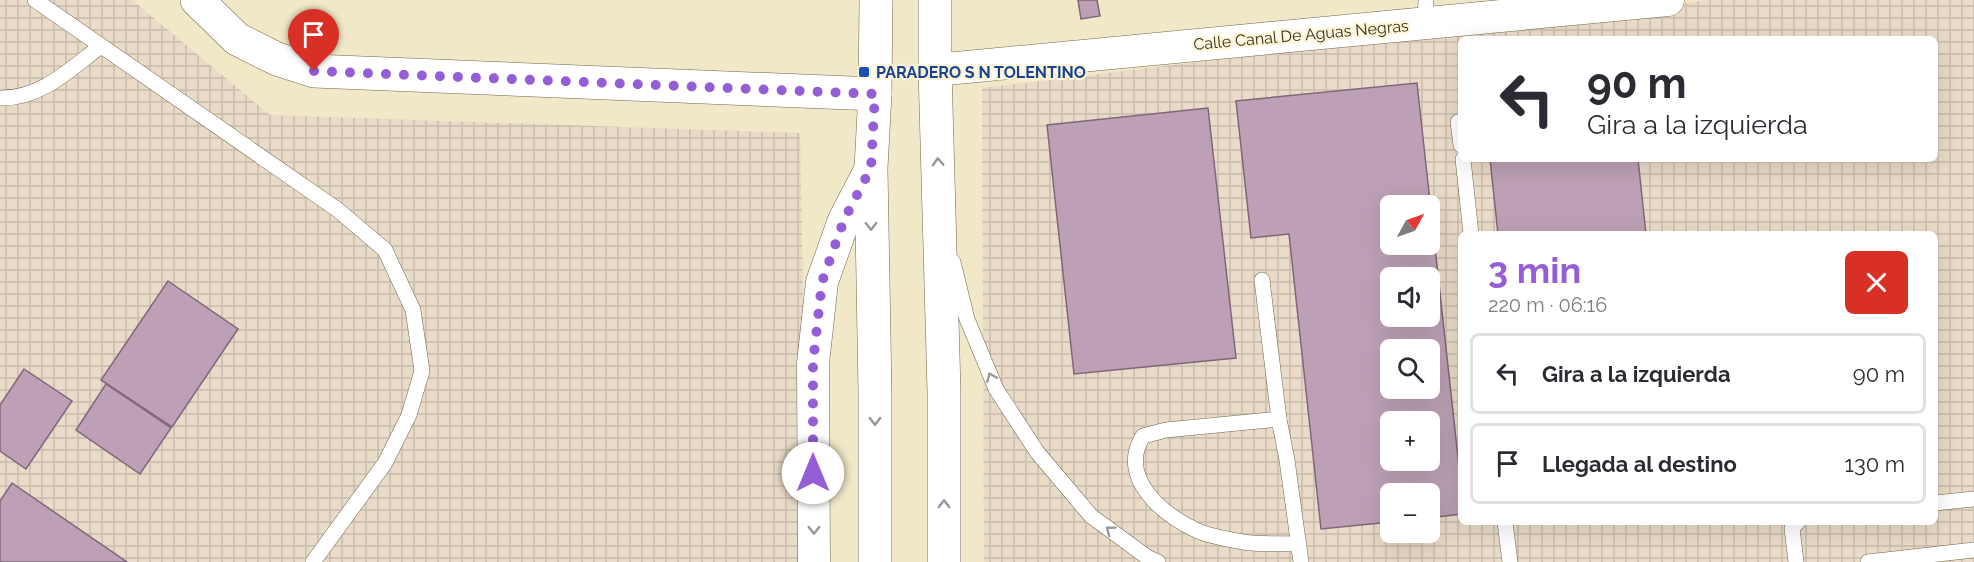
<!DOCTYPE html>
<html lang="es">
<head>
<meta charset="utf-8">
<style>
  body { margin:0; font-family:Raleway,sans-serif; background:#f2f2f3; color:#2b2b33; height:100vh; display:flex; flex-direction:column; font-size:22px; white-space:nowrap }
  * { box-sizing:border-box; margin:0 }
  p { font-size:20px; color:#7c7c81 }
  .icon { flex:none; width:33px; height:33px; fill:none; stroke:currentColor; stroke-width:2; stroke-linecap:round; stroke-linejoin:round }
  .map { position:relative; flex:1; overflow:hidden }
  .panel { position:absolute; left:1458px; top:231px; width:480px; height:294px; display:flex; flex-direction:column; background:#fff; border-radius:9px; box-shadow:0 6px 24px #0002 }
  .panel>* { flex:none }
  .guide { position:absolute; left:1458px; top:36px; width:480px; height:126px; border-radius:9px; box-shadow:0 6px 24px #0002; background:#fff; color:#2b2b33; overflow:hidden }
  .needle { width:39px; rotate:50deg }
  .tools { position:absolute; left:1380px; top:195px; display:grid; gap:12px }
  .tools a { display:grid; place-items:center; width:60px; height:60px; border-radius:9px; background:#fff; box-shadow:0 6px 24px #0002; font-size:30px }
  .pin { position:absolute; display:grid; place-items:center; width:51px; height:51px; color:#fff; margin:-62px -26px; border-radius:50% 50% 50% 0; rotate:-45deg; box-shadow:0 0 6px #0007 }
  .pin .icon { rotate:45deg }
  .me { position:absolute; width:66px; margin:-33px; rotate:0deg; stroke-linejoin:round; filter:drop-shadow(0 0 4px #0008) }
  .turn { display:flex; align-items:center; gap:21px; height:126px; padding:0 30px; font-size:27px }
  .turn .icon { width:78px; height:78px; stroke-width:2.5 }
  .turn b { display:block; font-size:42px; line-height:51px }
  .round { display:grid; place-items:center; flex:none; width:63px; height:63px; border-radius:9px; background:#f2f2f3 }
  .summary { display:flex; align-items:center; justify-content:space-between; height:102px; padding:0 30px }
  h1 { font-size:36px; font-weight:700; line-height:45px; color:#965ed6 }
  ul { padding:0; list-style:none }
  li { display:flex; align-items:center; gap:18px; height:81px; margin:0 12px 9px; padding:0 18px; border:3px solid #e1e1e2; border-radius:9px }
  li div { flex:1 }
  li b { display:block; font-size:22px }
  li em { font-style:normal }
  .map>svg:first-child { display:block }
  .industrial { fill:url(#industrial-grid); fill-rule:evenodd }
  .building { fill:#bda0b5; stroke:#806679; stroke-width:1.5; fill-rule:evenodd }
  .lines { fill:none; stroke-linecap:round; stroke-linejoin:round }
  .lane-casing { stroke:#6f674a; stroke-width:16 }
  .street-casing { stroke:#6f674a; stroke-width:33 }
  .secondary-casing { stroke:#6f674a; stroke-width:34 }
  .primary-casing { stroke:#6f674a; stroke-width:34 }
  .lane { stroke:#fff; stroke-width:15 }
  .street { stroke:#fff; stroke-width:32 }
  .secondary { stroke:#fff; stroke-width:33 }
  .primary { stroke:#fff; stroke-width:33 }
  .oneway { stroke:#9a9892 }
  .route { stroke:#965ed6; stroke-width:10; stroke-dasharray:0 18 }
  .transit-dot { fill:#1a4fb4; stroke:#fdf5d4; stroke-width:2 }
  .labels { text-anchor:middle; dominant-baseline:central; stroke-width:4.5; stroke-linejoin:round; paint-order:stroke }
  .street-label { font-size:16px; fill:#343024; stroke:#fdf5d4 }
  .transit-label { font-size:16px; font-weight:bold; fill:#164399; stroke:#fdf5d4; text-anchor:start }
</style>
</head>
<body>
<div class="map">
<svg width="1974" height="562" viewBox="0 0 1974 562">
  <defs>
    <pattern id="industrial-grid" width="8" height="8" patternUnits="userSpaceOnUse" patternTransform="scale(1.5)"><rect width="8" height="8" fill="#eadbc8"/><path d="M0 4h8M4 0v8" fill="none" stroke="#c9bcac"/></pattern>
  </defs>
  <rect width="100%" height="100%" fill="#f0e8c7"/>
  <g class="industrial">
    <path d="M0 0H132L270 115 800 133 808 562H0Z"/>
    <path d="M1709 0H1974V562H984L982 88ZM1461 39H1935V159H1461ZM1390 206H1430V244H1390ZM1461 234H1935V522H1461ZM1390 278H1430V316H1390ZM1390 350H1430V388H1390ZM1390 422H1430V460H1390ZM1390 494H1430V532H1390Z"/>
  </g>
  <g class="building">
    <path d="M1078 0H1097L1100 16 1081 19Z"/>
    <path d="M1417 83 1461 485V514L1430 518V494H1390V522L1321 529 1289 234 1251 238 1236 101ZM1390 206H1430V244H1390ZM1390 278H1430V316H1390ZM1390 350H1430V388H1390ZM1390 422H1430V460H1390Z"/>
    <path d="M1208 108 1236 358 1074 374 1047 125Z"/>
    <path d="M1490 159H1638L1646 234H1498Z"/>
    <path d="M168 281 238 329 172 427 101 380Z"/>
    <path d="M24 369 72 401 26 469 0 451V405Z"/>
    <path d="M106 384 171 428 140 474 76 430Z"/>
    <path d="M12 483 127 562H0V501Z"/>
  </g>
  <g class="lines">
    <defs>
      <g id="lane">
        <path d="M35 0 338 210 385 250 413 310 422 371 409 415 385 463 313 562"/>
        <path d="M1425 23 1426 0"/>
        <path d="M0 98C41 99 70 69 101 46"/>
        <path d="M1458 122 1461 145"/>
        <path d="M1463 159 1471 234"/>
        <path d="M953 262 967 319 996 389 1037 452 1091 516 1147 557 1158 562"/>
        <path d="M1262 280 1279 419 1287 460 1301 562"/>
        <path d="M1279 419 1166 430 1143 436C1117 478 1163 515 1198 531 1211 537 1229 539 1243 542 1261 545 1281 543 1299 544"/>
        <path d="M1935 503 1974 499"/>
        <path d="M1505 522 1510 562"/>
        <path d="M1796 562 1792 528 1798 522"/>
        <path d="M1868 562 1974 550"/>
      </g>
      <g id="street">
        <path d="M935 70 1668 0"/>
        <path d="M814 562 813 363 822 282 844 220 871 168"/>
      </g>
      <path id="secondary" d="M197 0 237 39 277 59 314 71 875 94"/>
      <g id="primary">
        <path d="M935 0V70L944 391V562"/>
        <path d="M875 562V393L871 168 875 94 876 0"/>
      </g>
    </defs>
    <use href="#lane" class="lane-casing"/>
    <use href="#street" class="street-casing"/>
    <use href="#secondary" class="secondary-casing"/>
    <use href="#primary" class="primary-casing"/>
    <use href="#lane" class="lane"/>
    <use href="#street" class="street"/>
    <use href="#secondary" class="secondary"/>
    <use href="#primary" class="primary"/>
  </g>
  <defs><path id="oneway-chevron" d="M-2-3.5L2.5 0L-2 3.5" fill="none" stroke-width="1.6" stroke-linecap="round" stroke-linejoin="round" transform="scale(1.5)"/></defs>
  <g class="oneway">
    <use href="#oneway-chevron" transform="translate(938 162) rotate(-92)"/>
    <use href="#oneway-chevron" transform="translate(871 226) rotate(89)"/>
    <use href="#oneway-chevron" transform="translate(991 377) rotate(-113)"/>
    <use href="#oneway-chevron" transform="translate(875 421) rotate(90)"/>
    <use href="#oneway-chevron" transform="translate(944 504) rotate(-90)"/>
    <use href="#oneway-chevron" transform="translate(814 530) rotate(90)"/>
    <use href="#oneway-chevron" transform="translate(1110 530) rotate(-143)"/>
  </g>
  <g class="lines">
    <path class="route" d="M314 71 875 94 871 168 844 220 822 282 813 363V473"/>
  </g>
  <rect class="transit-dot" x="858" y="66" width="12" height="12" rx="3"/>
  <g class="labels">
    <g class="street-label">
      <text transform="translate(1301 35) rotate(-5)">Calle Canal De Aguas Negras</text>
    </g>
    <g class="transit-label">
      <text x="876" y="72">PARADERO S N TOLENTINO</text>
    </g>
  </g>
</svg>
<div class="tools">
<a><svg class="needle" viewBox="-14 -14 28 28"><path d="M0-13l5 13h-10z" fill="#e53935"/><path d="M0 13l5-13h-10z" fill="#7c7c81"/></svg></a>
<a><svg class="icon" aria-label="sound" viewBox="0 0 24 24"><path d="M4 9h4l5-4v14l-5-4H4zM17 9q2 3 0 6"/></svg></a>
<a><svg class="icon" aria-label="search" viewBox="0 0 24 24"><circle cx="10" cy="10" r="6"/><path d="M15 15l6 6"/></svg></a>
<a>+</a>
<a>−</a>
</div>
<div class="pin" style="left:314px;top:71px;background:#d93025"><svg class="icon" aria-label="arrive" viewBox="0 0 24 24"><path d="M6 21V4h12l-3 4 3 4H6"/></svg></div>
<svg class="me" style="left:813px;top:473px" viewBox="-20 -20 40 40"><circle r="19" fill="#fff"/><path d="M0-13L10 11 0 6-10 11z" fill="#965ed6"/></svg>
<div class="guide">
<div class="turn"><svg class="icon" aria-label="left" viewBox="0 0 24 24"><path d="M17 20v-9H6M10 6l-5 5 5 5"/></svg><div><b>90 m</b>Gira a la izquierda</div></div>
</div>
<section class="panel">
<div class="summary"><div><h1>3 min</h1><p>220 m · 06:16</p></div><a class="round" style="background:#d93025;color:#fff"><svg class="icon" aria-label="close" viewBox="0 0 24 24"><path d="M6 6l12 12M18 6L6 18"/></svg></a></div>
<ul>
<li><svg class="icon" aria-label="left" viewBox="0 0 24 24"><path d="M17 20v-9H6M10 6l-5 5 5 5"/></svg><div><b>Gira a la izquierda</b></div><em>90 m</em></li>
<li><svg class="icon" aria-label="arrive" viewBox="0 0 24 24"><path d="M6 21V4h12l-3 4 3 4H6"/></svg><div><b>Llegada al destino</b></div><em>130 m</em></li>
</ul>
</section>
</div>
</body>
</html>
